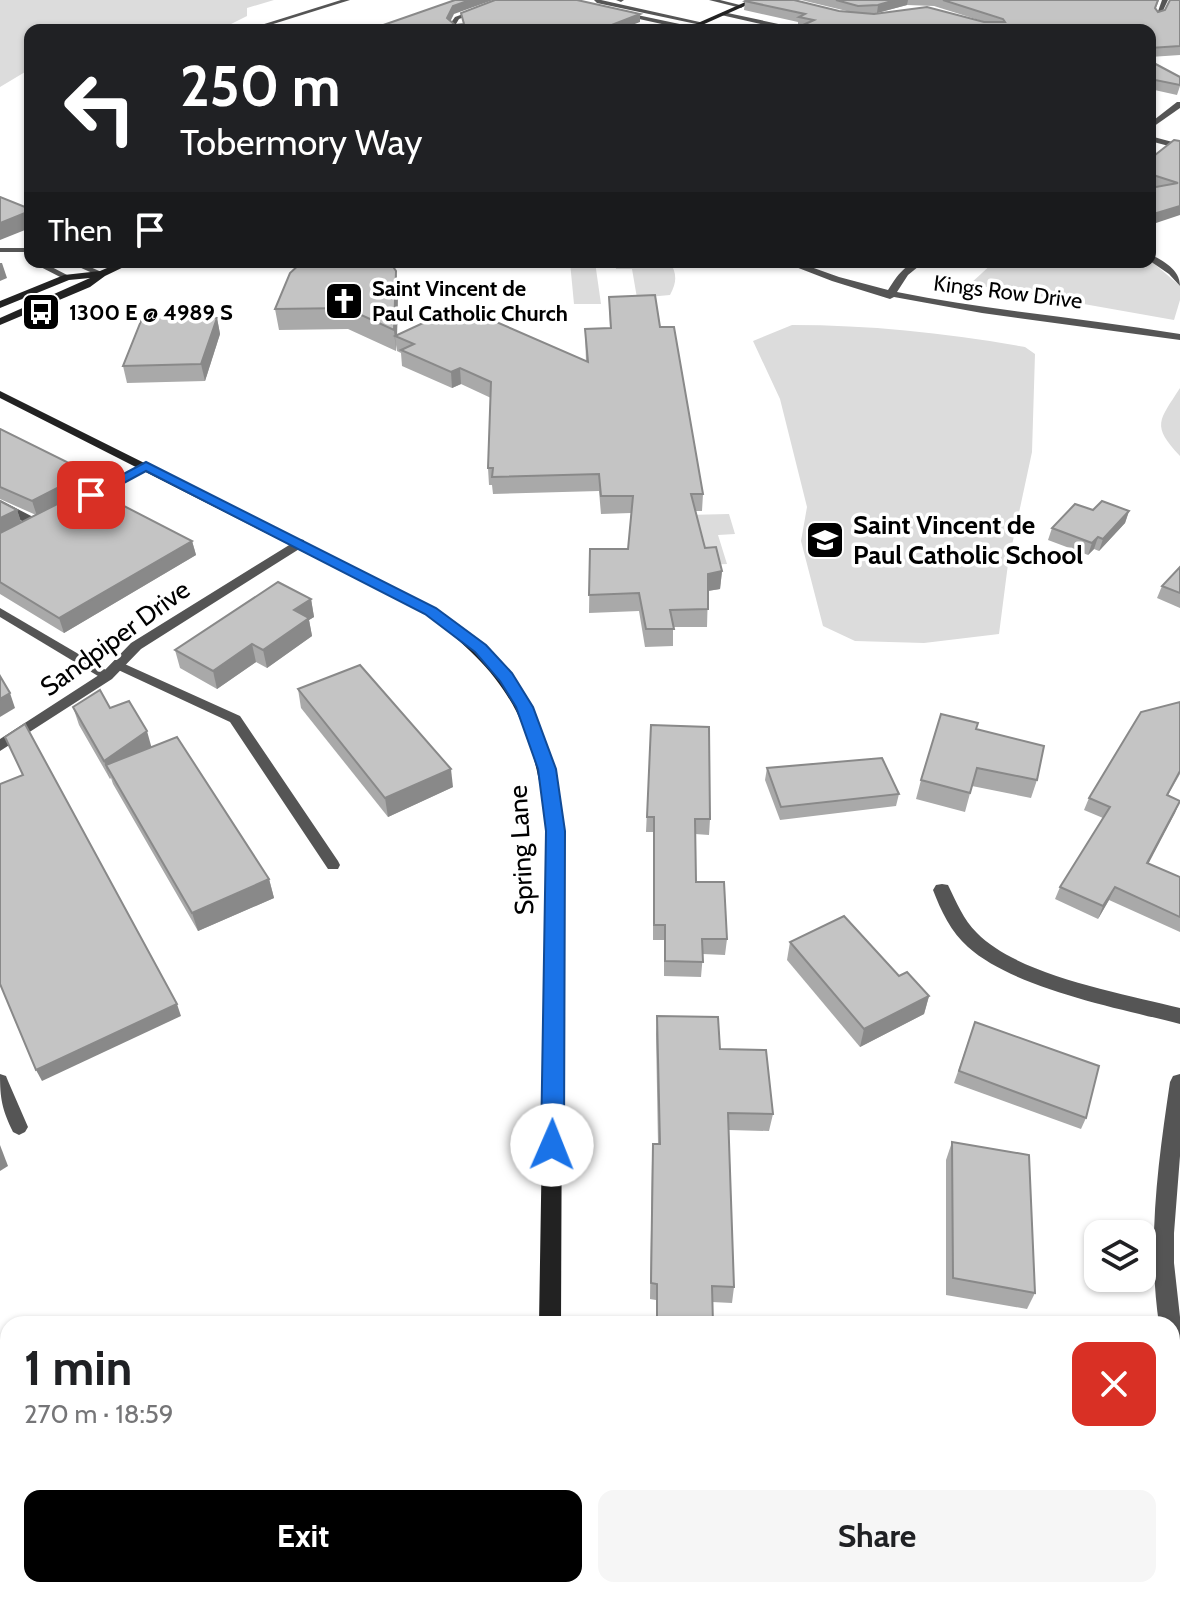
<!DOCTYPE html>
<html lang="en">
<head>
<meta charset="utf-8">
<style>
  body { margin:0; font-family:Cabin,sans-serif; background:#f6f6f6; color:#202124; height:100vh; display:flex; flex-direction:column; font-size:30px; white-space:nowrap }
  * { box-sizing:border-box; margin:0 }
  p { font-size:26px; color:#757577 }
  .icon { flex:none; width:44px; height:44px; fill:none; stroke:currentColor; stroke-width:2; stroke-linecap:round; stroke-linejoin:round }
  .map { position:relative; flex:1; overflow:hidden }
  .sheet { position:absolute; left:0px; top:1316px; width:1180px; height:282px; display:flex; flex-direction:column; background:#fff; border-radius:24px 24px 0 0; box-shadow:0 2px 6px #0004 }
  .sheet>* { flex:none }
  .banner { position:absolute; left:24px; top:24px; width:1132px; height:244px; border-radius:16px; box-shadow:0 2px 6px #0004; background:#202124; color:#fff; overflow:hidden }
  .tools { position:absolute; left:1084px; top:1220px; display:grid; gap:16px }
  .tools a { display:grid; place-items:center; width:72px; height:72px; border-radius:16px; background:#fff; box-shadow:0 2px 6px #0004; font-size:40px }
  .pin { position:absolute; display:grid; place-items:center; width:68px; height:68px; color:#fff; margin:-34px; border-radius:16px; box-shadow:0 4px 12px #0006 }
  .me { position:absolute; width:88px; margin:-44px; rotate:1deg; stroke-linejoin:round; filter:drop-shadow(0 0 6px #0008) }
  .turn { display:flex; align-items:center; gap:28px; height:168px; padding:0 24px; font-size:36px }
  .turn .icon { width:104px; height:104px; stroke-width:2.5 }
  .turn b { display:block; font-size:56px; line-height:68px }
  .then { display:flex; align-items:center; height:76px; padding:0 24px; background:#0003; gap:16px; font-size:30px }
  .round { display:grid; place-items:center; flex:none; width:84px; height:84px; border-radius:16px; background:#f6f6f6 }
  .overview { display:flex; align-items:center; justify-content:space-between; height:136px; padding:0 24px }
  h1 { font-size:48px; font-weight:700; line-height:60px }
  .action { display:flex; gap:16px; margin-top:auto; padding:16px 24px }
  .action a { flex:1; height:92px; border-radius:16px; background:#000; color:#fff; font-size:32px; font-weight:700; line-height:92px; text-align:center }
  .action a+a { background:#f6f6f6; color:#202124 }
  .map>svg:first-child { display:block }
  .green { fill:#dcdcdc }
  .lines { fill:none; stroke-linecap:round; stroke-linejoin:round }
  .lane { fill:#555; fill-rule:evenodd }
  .street { fill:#555; fill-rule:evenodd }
  .secondary { fill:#222; fill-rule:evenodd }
  .wall { fill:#a9a9a9; fill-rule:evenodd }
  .shaded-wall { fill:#898989 }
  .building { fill:#c4c4c4; stroke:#898989; stroke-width:2 }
  .route { fill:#1a73e8; stroke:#114b97; stroke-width:2 }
  .labels { text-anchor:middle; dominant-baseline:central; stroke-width:7; stroke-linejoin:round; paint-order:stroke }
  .far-poi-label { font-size:22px; font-weight:bold; fill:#000; stroke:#fff; text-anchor:start }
  .far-street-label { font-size:22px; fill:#000; stroke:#fff }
  .poi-label { font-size:26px; font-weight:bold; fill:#000; stroke:#fff; text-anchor:start }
  .street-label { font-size:26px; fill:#000; stroke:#fff }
</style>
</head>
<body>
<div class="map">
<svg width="1180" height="1597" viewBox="0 0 1180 1597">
  <rect width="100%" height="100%" fill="#fff"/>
  <g class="green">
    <path d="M0 0H274L247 8V16L227 26 201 30H30V69L0 87Z"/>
    <path d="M1150 260 1180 286V300L1174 320 970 284 994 262Z"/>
    <path d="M570 262H595L601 304H574Z"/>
    <path d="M615 262H670C677 274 677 282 670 295L637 298 632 269H616Z"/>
    <path d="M792 325C871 325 947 333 1025 347L1035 354 1032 452 1008 564 999 634 924 643 855 641 823 626 801 541 807 507 780 399 753 341Z"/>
    <path d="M1180 388V456C1151 425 1159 421 1180 388Z"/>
    <path d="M729 514 735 534 718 535 727 564 703 565 643 516Z"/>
  </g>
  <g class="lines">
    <g class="lane">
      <path d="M341 0H350L254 30H245Z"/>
      <path d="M501 0H509L459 19 456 24 462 30H456L450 24 455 17Z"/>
      <path d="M616 0H624L621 2Z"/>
      <path d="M709 0H720L744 6 741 8Z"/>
      <path d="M623 12 689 26 692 28 689 30 621 15Z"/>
      <rect x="0" y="248" width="30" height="4"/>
      <path d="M1150 254C1163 261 1180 269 1180 286L1169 274 1150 261Z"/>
      <path d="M31 262H42L71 277 64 279Z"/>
      <path d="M68 262H79L106 274 99 276Z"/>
      <path d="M0 608 111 673 113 676 111 679H103L0 617Z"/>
      <path d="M118 661 240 716 338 861 340 865 338 869H328L230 722 114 668 112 665Z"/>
      <path d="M0 1074 6 1076 8 1081 28 1127 25 1132 19 1135 13 1132C2 1109 0 1099 0 1074Z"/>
    </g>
    <g class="street">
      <path d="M594 0H601L704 23 701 25 597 3Z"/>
      <path d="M1162 0H1168L1160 17H1156Z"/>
      <path d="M723 12 797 28 800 30H788L721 15Z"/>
      <path d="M1177 102H1180V108L1150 129V123Z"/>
      <path d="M1150 136 1180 144V149L1150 141Z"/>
      <path d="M783 262H797L839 277 888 290C898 275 905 262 924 262L908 275 897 292C991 311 1086 318 1180 334V340L982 313 894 297 890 299 832 281Z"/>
      <path d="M146 462 152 466 150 469 83 505H75L73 502Z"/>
      <path d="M0 500 41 521 43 524 41 527H33L0 509Z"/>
      <path d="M299 539 304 540V546L141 649 112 679 0 751V739L102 673 131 643Z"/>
      <path d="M942 884 948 885C957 903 963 919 977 933 1019 976 1122 993 1180 1008V1024C1119 1008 1015 989 968 947 951 932 941 911 933 890L936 885Z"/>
      <path d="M1180 1074V1156L1174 1233V1263L1180 1317V1386L1172 1383V1324H1159C1147 1242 1158 1163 1170 1082L1173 1076Z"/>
      <rect x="0" y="1343" width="8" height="22"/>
    </g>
    <g class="secondary">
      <path d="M750 0H758L691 30H682Z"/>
      <path d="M121 262H134L105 276 90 287 0 325V318L90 278 69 280 0 308V301L64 275 100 271Z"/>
      <path d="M0 391 435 608C523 671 549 725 563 831L561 1324H539L547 831C534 726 512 677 425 614L0 398Z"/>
      <rect x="533" y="1590" width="26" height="7"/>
    </g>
  </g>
  <g class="wall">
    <path d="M801 0H1159L1156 8 1158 12 1165 10 1180 0V55L1150 57V30L801 26 798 25V22L744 10 745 1 797 2 839 11 851 12ZM907 5 934 6 985 22 865 14 877 13Z"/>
    <path d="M1150 61 1180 77V86L1177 95 1150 89Z"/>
    <path d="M1180 141V215L1156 187 1150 185V159Z"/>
    <path d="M398 291 397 335 586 362 585 329 610 328 609 297 660 327 703 494 702 511H695L705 548 722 571 720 589 708 591 707 627H673V646L645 647 639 611 589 613 590 549H628L631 513 601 514 599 491 493 494 492 485H489L488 468 491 398 461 384 452 388 402 366 401 353 397 351 396 345V351L348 329 279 330 275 309Z"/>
    <path d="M217 318 220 334 205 381 127 383 123 366Z"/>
    <path d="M0 429 81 469 86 483 76 488 78 494 192 541 196 555 64 633 0 594V501L17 510 21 523 36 515 0 499Z"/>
    <path d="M1093 510 1129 511 1125 523 1099 551 1094 549 1088 555 1048 540 1052 528Z"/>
    <path d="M1180 567V608L1157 598 1162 586Z"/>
    <path d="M311 599 314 617 309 620 312 636 267 668 256 662 217 689 180 668 175 650Z"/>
    <path d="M298 689 453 787 388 817 301 708Z"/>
    <path d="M1180 702V774L1168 795 1180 801 1148 863 1180 877V932L1109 900 1098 919 1055 899 1060 887 1103 818 1084 810 1089 798Z"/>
    <path d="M73 707 110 708 152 747 269 879 274 898 198 931 113 784 111 778 110 779 79 725Z"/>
    <path d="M651 725 710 819 709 835 695 834 696 882 727 939 725 955 703 954 701 977 664 976V940H653V832H646Z"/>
    <path d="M976 729 1037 780 1031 798 972 786 965 812 916 799 921 780Z"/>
    <path d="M767 768 899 794 896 806 780 820 765 780Z"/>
    <path d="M790 942 899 976 929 996 924 1014 860 1047 787 960Z"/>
    <path d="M657 1016 720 1049 773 1114 769 1131 729 1130 734 1287 732 1303 712 1302 713 1324H656V1300L650 1299 652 1161 653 1144H658L656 1034Z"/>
    <path d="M975 1022 1086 1118 1081 1129 954 1083Z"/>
    <path d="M952 1142 1035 1293 1027 1309 946 1295V1160Z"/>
  </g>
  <g class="shaded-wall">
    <path d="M470 0H493L454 14 448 26 447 18 453 6Z"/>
    <path d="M895 0H908L907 5 877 13 878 5Z"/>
    <path d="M640 14V22L619 30H609V26Z"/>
    <path d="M1180 206V215L1150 225V215Z"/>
    <path d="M30 211V228L0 240V223Z"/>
    <path d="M0 263H2L7 278 0 281Z"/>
    <path d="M396 271 398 291 397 336H395L396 351 394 330Z"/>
    <path d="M217 318 220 334 205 381 201 364Z"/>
    <path d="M460 368 461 384 452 388 451 372Z"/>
    <path d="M81 469 86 483 76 488 78 494 37 516 32 501 67 476Z"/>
    <path d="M17 510 22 524 0 536V518Z"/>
    <path d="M1129 511 1125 523 1099 551 1103 539Z"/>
    <path d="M1098 537 1094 549 1088 555 1092 543Z"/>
    <path d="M192 541 196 555 64 633 59 618Z"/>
    <path d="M722 571 720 589 707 591 708 574Z"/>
    <path d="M311 599 314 617 309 620 312 636 267 668 263 650 294 610Z"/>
    <path d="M252 644 256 662 217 689 213 671Z"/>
    <path d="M10 693 15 708 0 717V699Z"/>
    <path d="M147 731 152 749 106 765 110 779 104 761Z"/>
    <path d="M451 769 453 787 388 817 385 798Z"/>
    <path d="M1180 801 1175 813 1142 876 1147 863Z"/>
    <path d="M269 879 274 898 198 931 192 913Z"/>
    <path d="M1115 887 1109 900 1098 919 1103 906Z"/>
    <path d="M929 996 924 1014 860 1047 864 1029Z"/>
    <path d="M177 1004 181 1016 42 1081 36 1070Z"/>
    <path d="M0 1145 8 1166 0 1171Z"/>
  </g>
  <g class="building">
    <path d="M455 0H470L453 6 447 18 455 25 464 24 461 13 495 0H577L640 14 609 26 618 28 612 30H369Z"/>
    <path d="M747 0H794L839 11 874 14 927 7 984 22H1005L1003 19 943 0H1158L1155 8 1158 12 1165 10 1170 0H1180V46L1150 48V30H792L814 20 799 17 805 14 745 1Z"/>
    <path d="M836 0H895L878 5 858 6Z"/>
    <path d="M1150 61 1180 77V85L1150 79Z"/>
    <path d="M1174 140 1180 141V206L1150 215V188L1178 183 1150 174V159Z"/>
    <path d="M0 197 30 209V211L0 223Z"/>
    <path d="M302 262H390L396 271 394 330 346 308 275 309 290 273Z"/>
    <path d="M655 295 660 327H674L703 494H691L705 548 716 547 722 571 708 574V609L670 610 674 629H646L639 593 589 595 590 549H628L633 496H601L599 474 492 477 493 468H488L491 382 460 368 451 372 401 350 414 344 395 336 453 309 472 317 478 314 588 362 585 329 611 328 609 297Z"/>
    <path d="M143 316 217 318 201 364 123 366Z"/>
    <path d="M0 429 81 469 67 476 73 480 32 501 0 487Z"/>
    <path d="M89 488 192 541 59 618 0 582V533Z"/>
    <path d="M0 501 17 510 0 518Z"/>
    <path d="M1102 501 1129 511 1103 539 1098 537 1092 543 1052 528 1075 504 1093 510Z"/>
    <path d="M1180 567V593L1162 586Z"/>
    <path d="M278 582 311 599 294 610 309 618 263 650 252 644 213 671 175 650Z"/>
    <path d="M360 665 451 769 385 798 298 689Z"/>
    <path d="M0 676 10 693 0 699Z"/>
    <path d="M100 690 110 708 129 701 147 731 104 761 73 707Z"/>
    <path d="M1180 702V771L1167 795 1180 801 1147 863 1180 877V917L1115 887 1103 906 1060 887 1110 807 1089 798 1141 712Z"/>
    <path d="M941 714 978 723 976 729 1044 746 1037 780 977 768 970 793 921 780Z"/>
    <path d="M25 724 177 1004 36 1070 0 984V784L23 775 5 737Z"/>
    <path d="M651 725 709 727 710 819H695L696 882H724L727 939H702L703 962 665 961V925H654V817H647Z"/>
    <path d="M177 737 269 879 192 913 106 765Z"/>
    <path d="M882 758 899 794 781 807 767 768Z"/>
    <path d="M844 916 899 976 907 972 929 996 864 1029 790 942Z"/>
    <path d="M657 1016 718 1017 720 1049 766 1050 773 1114 728 1113 734 1287 712 1286 713 1324H657V1284L651 1283 653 1144H660Z"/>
    <path d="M975 1022 1099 1066 1086 1118 959 1071Z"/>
    <path d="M952 1142 1029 1155 1035 1293 953 1278Z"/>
    <rect x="676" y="1590" width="72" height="7"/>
  </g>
  <path class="route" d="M146 462 436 608 486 645 512 673 533 707 556 769 565 831 564 1145 561 1152 552 1155 544 1152 541 1145 546 831 538 769 516 707 500 681 475 652 425 614 146 471 96 498 91 499 84 495Z"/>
  <defs>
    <symbol id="church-square" viewBox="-11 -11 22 22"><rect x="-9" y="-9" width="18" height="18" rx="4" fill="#000" stroke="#fff"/><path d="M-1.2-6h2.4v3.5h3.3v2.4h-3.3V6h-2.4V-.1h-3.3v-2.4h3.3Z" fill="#fff"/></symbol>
    <symbol id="bus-square" viewBox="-11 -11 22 22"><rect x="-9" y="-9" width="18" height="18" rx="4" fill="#000" stroke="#fff"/><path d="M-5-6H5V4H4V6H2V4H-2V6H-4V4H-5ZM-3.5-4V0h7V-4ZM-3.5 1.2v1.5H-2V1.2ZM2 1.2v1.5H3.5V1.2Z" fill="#fff"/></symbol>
    <symbol id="school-square" viewBox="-11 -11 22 22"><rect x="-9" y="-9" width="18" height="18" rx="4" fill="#000" stroke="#fff"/><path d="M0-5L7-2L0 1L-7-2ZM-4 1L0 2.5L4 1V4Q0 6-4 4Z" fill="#fff"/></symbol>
  </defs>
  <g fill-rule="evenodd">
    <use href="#church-square" x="322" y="279" width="44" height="44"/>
    <use href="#bus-square" x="19" y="290" width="44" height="44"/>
    <use href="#school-square" x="803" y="518" width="44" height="44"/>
  </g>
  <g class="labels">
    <g class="far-poi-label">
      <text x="372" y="288">Saint Vincent de<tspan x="372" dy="25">Paul Catholic Church</tspan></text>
      <text x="69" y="312">1300 E @ 4989 S</text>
    </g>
    <g class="far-street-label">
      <text transform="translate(1008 292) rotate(7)">Kings Row Drive</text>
    </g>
    <g class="poi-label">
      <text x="853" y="525">Saint Vincent de<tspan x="853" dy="30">Paul Catholic School</tspan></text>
    </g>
    <g class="street-label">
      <text transform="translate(115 638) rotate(-36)">Sandpiper Drive</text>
      <text transform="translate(521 850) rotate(-93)">Spring Lane</text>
    </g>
  </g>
</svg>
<div class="tools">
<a><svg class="icon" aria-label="layers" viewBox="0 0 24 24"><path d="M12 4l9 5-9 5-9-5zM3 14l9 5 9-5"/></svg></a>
</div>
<div class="pin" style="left:91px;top:495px;background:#d93025"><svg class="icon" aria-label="arrive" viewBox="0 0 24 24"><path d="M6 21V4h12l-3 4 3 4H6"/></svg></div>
<svg class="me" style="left:552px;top:1145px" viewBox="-20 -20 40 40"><circle r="19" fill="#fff"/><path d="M0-13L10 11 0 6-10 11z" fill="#1a73e8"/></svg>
<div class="banner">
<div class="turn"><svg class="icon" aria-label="left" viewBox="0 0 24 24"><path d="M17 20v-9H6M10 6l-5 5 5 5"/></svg><div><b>250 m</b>Tobermory Way</div></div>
<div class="then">Then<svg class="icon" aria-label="arrive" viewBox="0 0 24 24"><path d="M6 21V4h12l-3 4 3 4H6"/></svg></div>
</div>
<section class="sheet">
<div class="overview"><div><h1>1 min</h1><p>270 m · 18:59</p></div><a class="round" style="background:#d93025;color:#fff"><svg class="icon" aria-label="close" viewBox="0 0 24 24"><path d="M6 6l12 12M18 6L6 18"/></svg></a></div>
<div class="action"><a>Exit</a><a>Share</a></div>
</section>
</div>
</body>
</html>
